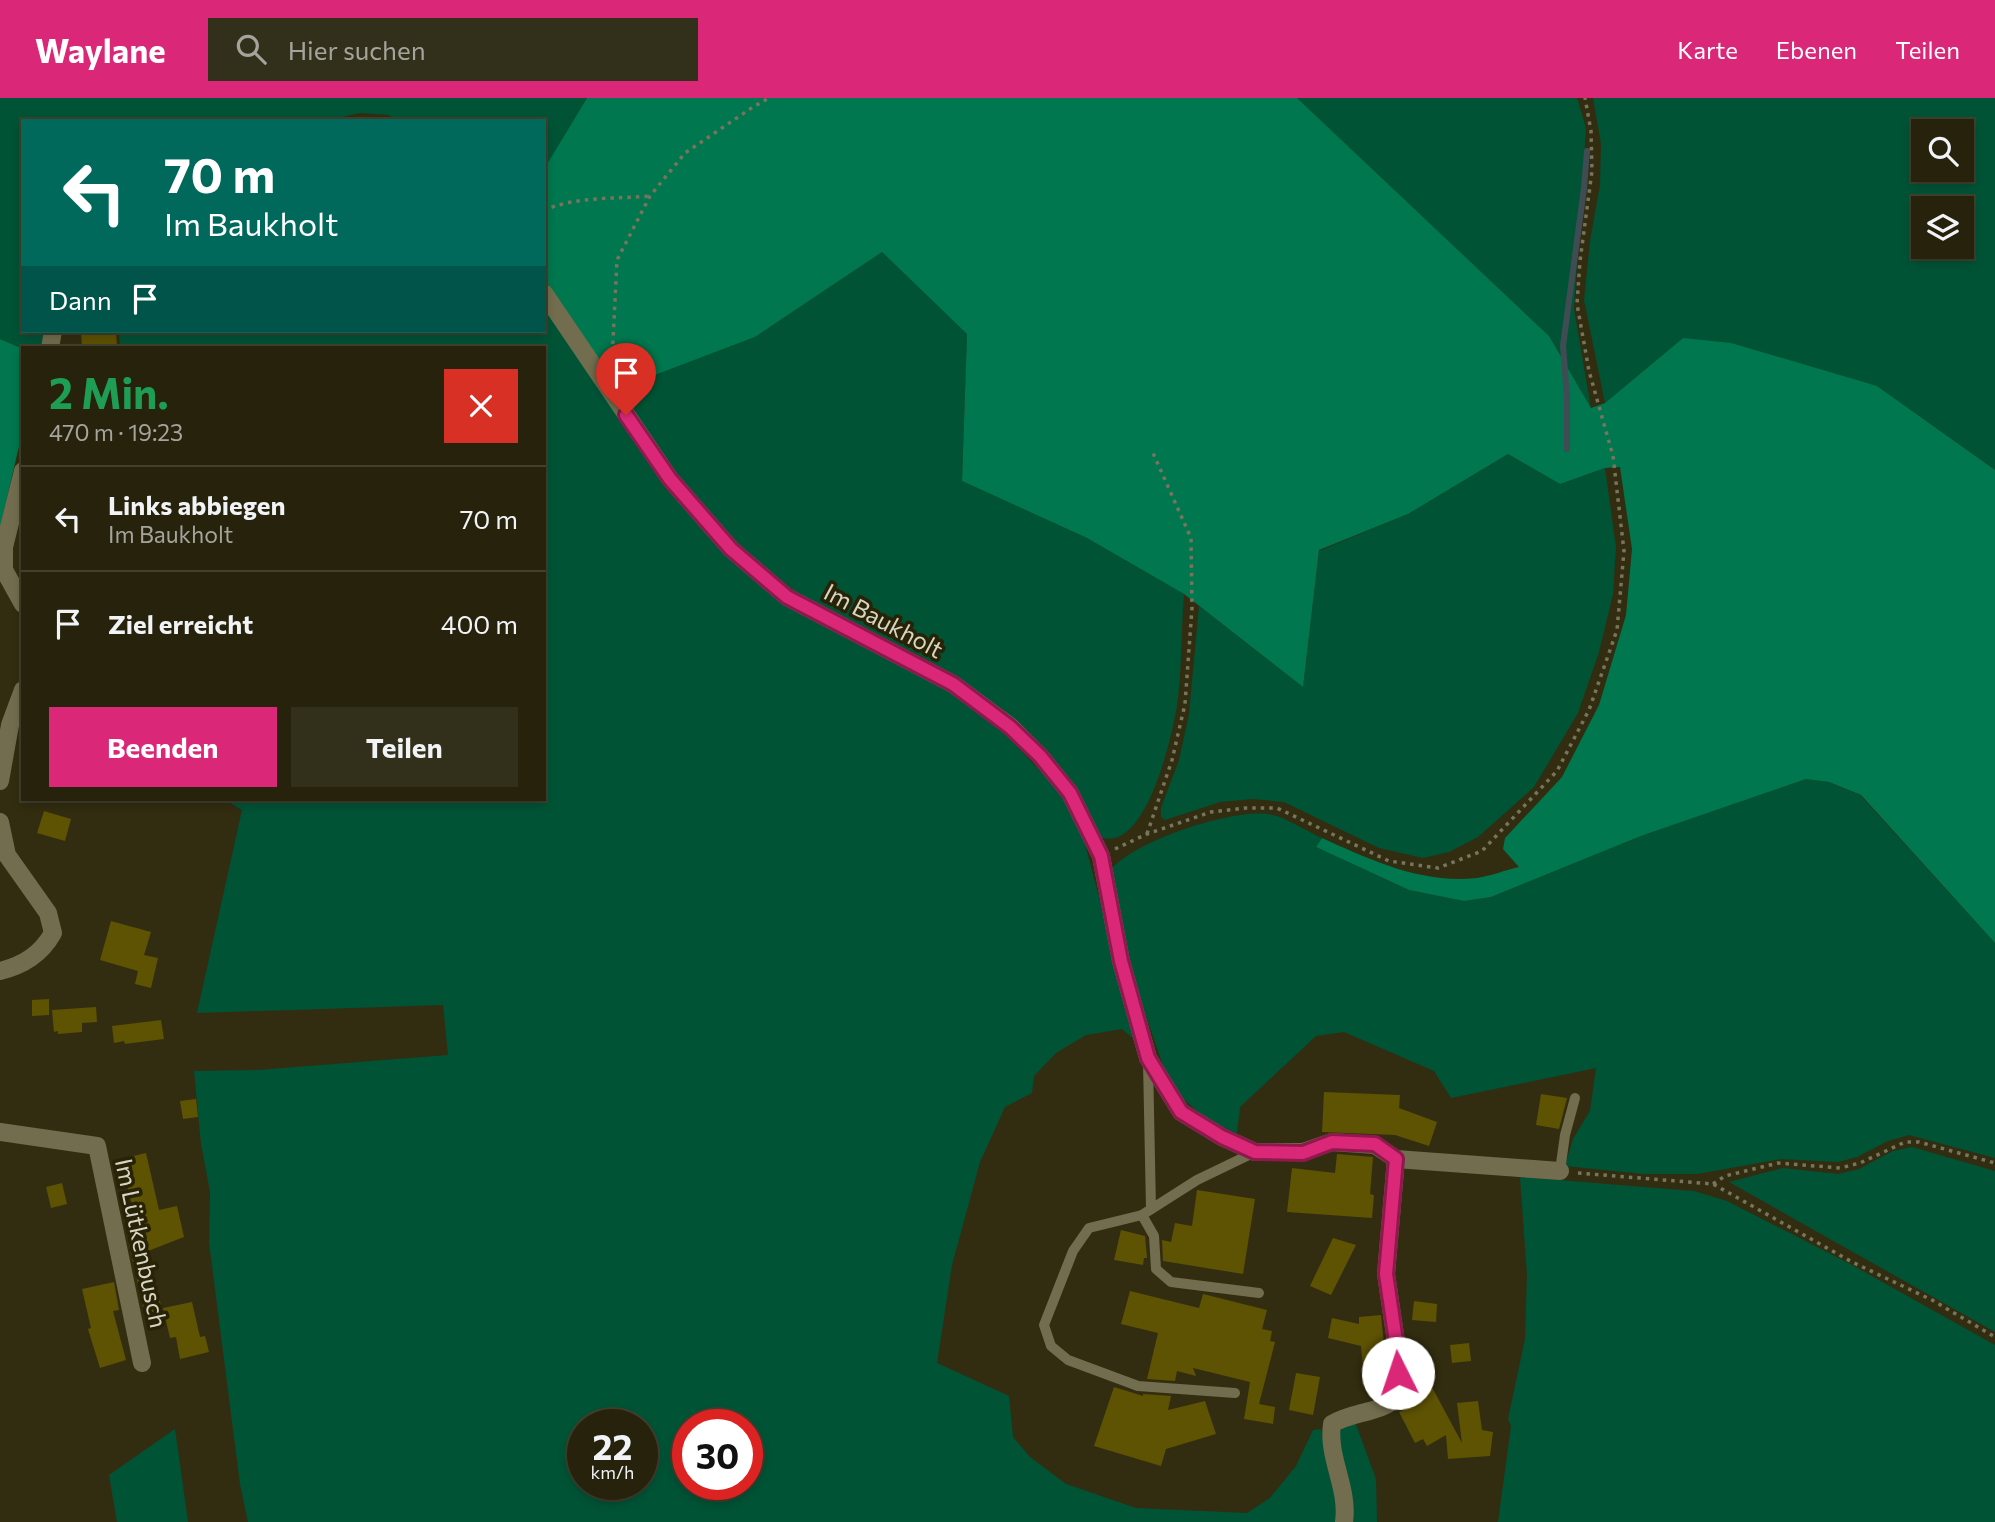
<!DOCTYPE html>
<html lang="de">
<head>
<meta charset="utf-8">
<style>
  body { margin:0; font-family:Commissioner,sans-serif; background:#322f1a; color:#f1f3f6; height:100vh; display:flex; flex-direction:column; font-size:26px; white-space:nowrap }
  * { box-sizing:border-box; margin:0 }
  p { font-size:23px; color:#a4a49d }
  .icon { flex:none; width:38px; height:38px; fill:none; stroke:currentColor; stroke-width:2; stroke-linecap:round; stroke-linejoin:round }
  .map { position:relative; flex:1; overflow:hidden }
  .sheet { position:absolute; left:21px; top:248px; width:525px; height:455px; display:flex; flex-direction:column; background:#26220c; border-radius:0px; box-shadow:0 4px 10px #0003,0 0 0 2px #423f2d }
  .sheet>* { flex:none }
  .top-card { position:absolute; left:21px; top:21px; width:525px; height:214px; border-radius:0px; box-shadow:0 4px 10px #0003,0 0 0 2px #423f2d; background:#00695c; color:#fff; overflow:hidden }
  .buttons { position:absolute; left:1911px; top:21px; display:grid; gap:14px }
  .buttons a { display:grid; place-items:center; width:63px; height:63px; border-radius:0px; background:#26220c; box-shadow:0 4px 10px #0003,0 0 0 2px #423f2d; font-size:35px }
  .speed { position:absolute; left:567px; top:1311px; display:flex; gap:14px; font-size:35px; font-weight:700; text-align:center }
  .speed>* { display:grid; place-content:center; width:91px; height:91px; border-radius:50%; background:#26220c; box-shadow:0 4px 10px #0003,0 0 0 2px #423f2d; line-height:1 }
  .speed small { font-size:18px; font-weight:400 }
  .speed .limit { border:10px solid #d22; background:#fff; color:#111 }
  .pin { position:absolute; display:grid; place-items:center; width:60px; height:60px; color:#fff; margin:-72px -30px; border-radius:50% 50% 50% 0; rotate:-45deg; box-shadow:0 0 7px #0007 }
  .pin .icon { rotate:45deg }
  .me { position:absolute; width:77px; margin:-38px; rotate:356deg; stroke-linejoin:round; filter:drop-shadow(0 0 5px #0008) }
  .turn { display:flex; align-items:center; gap:24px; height:147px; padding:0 28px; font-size:32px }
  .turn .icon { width:91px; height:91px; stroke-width:2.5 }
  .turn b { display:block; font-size:49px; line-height:60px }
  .then { display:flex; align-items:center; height:66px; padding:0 28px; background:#0003; gap:14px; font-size:26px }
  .round { display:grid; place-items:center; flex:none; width:74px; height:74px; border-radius:0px; background:#322f1a }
  .head { display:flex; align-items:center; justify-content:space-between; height:119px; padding:0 28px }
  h1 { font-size:42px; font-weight:700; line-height:52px; color:#1e9e55 }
  .cta { display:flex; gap:14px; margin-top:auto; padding:14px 28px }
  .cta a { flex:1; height:80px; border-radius:0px; background:#db2777; color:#fff; font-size:28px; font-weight:700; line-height:80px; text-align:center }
  .cta a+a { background:#322f1a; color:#f1f3f6 }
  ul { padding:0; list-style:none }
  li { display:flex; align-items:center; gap:21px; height:105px; padding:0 28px; border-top:2px solid #423f2d }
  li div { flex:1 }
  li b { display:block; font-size:26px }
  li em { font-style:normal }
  header { display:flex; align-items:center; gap:42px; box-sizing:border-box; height:98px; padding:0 35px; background:#db2777; color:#fff }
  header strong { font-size:33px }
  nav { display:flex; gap:38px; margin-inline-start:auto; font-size:24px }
  .search { width:490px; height:63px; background:#322f1a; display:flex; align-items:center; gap:18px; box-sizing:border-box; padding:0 24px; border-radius:0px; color:#a4a49d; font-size:26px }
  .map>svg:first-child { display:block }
  .green { fill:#015336; fill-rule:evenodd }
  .forest { fill:#00774e }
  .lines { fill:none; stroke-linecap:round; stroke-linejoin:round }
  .stream { stroke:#404c53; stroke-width:6 }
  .building { fill:#5e5203 }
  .path { stroke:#78745d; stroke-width:3.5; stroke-dasharray:3.5 5; stroke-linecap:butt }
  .service { stroke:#726d4e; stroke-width:10 }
  .minor { stroke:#726d4e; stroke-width:18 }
  .route-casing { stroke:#8e194d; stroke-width:18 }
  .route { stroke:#db2777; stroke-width:12 }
  .labels { text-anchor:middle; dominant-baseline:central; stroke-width:7; stroke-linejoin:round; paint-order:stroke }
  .street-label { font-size:24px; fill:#d6d4c3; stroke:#282306 }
</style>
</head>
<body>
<header>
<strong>Waylane</strong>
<div class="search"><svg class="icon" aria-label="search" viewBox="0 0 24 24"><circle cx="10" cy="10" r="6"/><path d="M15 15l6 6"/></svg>Hier suchen</div>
<nav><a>Karte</a><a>Ebenen</a><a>Teilen</a></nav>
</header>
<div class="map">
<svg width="1995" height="1424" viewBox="0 0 1995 1424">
  <rect width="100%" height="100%" fill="#322d10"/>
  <g class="green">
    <path d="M0 0H587L544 71V23H401L388 17 360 15 323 23 168 21 23 23V233H44L41 250 23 251 0 241Z"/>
    <path d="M1297 0H1577L1586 30 1574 211 1591 310 1549 238Z"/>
    <path d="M1593 0H1995V372L1877 288 1683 240 1605 305 1584 202 1590 143 1600 87 1601 46ZM1923 33H1962V72H1923ZM1923 110H1962V149H1923Z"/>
    <path d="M882 154 967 236 962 383 1087 440 1184 496C1181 533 1182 572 1177 608 1172 638 1146 756 1100 739L1043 649 1004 612 928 562 796 494 731 441 679 380 618 291 755 239Z"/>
    <path d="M544 206 664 389 738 468 932 583 993 623 1057 691 1069 710 1084 742 1137 944 1122 931 1086 937 1056 955 1034 978 1032 995 1005 1009 980 1064 952 1167 937 1265 1009 1298 1013 1339 1030 1359 1066 1386 1136 1410 1247 1415 1270 1400 1296 1368 1313 1332 1321 1331 1338 1398V1424H248L240 1386 209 1144 210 1094 201 1046 194 973 258 972 448 957 443 907 197 915 242 712 225 702H544V250H120L119 233H544ZM583 1326H642V1386H583ZM688 1326H747V1386H688Z"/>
    <path d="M1508 356 1560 386 1605 370 1616 449 1613 496 1599 554 1578 615 1534 689 1478 739 1449 754 1423 760 1379 750 1284 704 1253 701 1220 704 1165 722 1161 719V710L1179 662 1189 616 1199 508 1303 589 1319 453 1408 416Z"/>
    <path d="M1806 681 1829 684 1860 697 1995 845V1060L1909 1037 1888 1043 1857 1059 1838 1064 1781 1061 1697 1076H1644L1565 1068 1573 1041 1590 1013 1596 970 1451 1000 1434 973 1344 934 1316 938 1240 1009 1237 1035 1210 1024 1182 1000 1165 973 1127 863 1110 773C1131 744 1237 708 1273 717 1289 721 1306 733 1322 740L1316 749 1409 792 1464 803 1491 799 1641 738Z"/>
    <path d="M1912 1049 1995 1073V1234L1729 1084 1783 1070 1838 1076 1859 1071 1893 1053Z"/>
    <path d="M1520 1079 1694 1093 1727 1103 1852 1167 1995 1247V1424H1498L1511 1328 1508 1321 1525 1241 1527 1177Z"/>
    <path d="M1355 1324 1376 1381 1377 1424H1349L1338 1335 1345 1328Z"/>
    <path d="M175 1331 188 1424H117L109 1377Z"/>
  </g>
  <g class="forest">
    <path d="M587 0H1297L1549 238 1591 310 1605 305 1683 240 1731 245 1877 288 1995 372V845L1861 697 1829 684 1806 681 1641 738 1491 799 1464 803 1409 792 1316 749 1322 740C1371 762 1421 786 1477 780 1491 778 1505 772 1519 769L1503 751 1505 740 1562 679 1599 607 1626 517 1632 451 1620 369 1605 370 1560 386 1508 356 1408 416 1319 452 1303 589 1184 496 1087 440 962 383 967 236 882 154 755 239 618 291 544 180V71Z"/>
    <path d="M0 241 23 251V331L0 430Z"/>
  </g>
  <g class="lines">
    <path class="stream" d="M1567 351V298L1563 248 1584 90 1587 53"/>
  </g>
  <g class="building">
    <path d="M81 233H116L117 250H82Z"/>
    <path d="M44 713 71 721 65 743 37 735Z"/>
    <path d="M111 823 151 834 144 857 158 860 151 890 135 886 138 873 100 862Z"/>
    <path d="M49 901V917L32 918V902Z"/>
    <path d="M96 909 97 924 82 925V934L58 936V933L54 934 52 912Z"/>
    <path d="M161 922 164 941 125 946 124 943 114 945 112 928Z"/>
    <path d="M1324 994 1400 997 1399 1010 1437 1024 1429 1048 1395 1037 1322 1034Z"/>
    <path d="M1541 996 1567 1000 1559 1031 1536 1027Z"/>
    <path d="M196 1001 198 1019 183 1021 180 1003Z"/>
    <path d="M146 1055 159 1112 177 1108 184 1139 148 1153 162 1212 145 1216 129 1147 142 1144 122 1069 131 1067 129 1059Z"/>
    <path d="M1337 1056 1373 1059 1370 1096 1374 1097 1372 1120 1287 1114 1292 1070 1335 1075Z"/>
    <path d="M62 1085 67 1106 51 1110 46 1089Z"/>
    <path d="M1197 1092 1255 1101 1243 1176 1163 1163 1162 1142 1171 1144 1175 1125 1192 1128Z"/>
    <path d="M1121 1132 1145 1138 1147 1160H1144L1143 1167 1114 1162Z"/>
    <path d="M1333 1140 1356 1147 1331 1197 1310 1188Z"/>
    <path d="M114 1184 119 1212 113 1213 126 1262 100 1270 88 1231 91 1230 82 1191Z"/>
    <path d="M1130 1193 1199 1210 1203 1196 1267 1212 1262 1231 1272 1233 1270 1243 1275 1244 1259 1306 1275 1309 1273 1326 1244 1321 1250 1284 1193 1270 1196 1278 1177 1273 1175 1283 1147 1281 1158 1235 1121 1226Z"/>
    <path d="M1414 1203 1437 1206 1436 1224 1412 1222Z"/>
    <path d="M192 1204 200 1239 205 1238 209 1254 180 1261 176 1239 170 1240 163 1210Z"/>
    <path d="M1381 1217 1386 1267 1363 1269 1361 1248 1328 1240 1332 1220 1359 1226V1219Z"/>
    <path d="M1469 1245 1471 1263 1452 1265 1450 1247Z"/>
    <path d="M1296 1275 1320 1279 1313 1317 1289 1312Z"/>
    <path d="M1427 1280 1462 1345 1457 1305 1478 1303 1482 1332 1493 1334 1490 1358 1448 1361 1446 1337 1427 1348 1423 1341 1415 1345 1399 1314 1410 1309 1408 1304 1413 1302 1409 1290Z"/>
    <path d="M1114 1289 1143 1298V1296L1171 1298 1168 1312 1205 1303 1216 1336 1166 1351 1161 1368 1094 1348Z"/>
  </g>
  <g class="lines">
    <g class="path">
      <path d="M544 113C571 98 620 101 650 98"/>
      <path d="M612 263 617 162 650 98 685 55 753 9 769 0"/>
      <path d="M1147 736 1172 662 1185 606 1192 510 1191 440 1153 355"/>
      <path d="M1115 751 1147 736 1211 714 1246 710H1277L1389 763 1438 770 1482 753 1557 673 1589 612 1617 532 1624 453 1613 358 1589 273 1577 206 1580 163 1592 73 1591 33 1585 0"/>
      <path d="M1578 1075 1713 1086 1852 1164 1932 1202 1995 1239"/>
      <path d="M1713 1086 1725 1078 1778 1065 1840 1070 1860 1065 1905 1044H1919L1995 1065"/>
    </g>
    <g class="service">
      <path d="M1148 964 1151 1111"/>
      <path d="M1255 1054 1197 1082 1142 1117 1154 1138 1156 1171 1171 1184 1259 1195"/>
      <path d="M1560 1073 1565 1037 1575 1000"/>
      <path d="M1142 1117 1089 1130 1073 1153 1044 1227 1051 1248 1068 1262 1138 1288 1235 1295"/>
    </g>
    <g class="minor">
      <path d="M544 195 670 381 731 451 787 499 953 586 1011 629 1040 658 1070 695 1101 758 1121 863 1148 960 1181 1014 1222 1039 1255 1054H1303L1332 1044 1375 1047 1396 1061 1560 1073"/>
      <path d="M50 250 53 233"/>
      <path d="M23 373 4 449V472L23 506"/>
      <path d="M0 683 10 627 23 592"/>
      <path d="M0 724 7 757 48 815 53 835C41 856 24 867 0 873"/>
      <path d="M0 1034 97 1048 142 1265"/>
      <path d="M1344 1424C1349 1390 1327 1359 1332 1326 1353 1313 1379 1316 1398 1299L1397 1250 1386 1176 1396 1061"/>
    </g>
  </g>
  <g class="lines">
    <defs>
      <path id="route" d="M626 317 670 381 731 451 787 499 953 586 1010 629 1040 658 1070 695 1101 758 1121 863 1148 960 1181 1014 1222 1039 1255 1054 1303 1055 1332 1044 1375 1046 1396 1061 1386 1176 1397 1250 1398 1275"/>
    </defs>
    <use href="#route" class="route-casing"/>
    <use href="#route" class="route"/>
  </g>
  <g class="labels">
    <g class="street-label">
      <text transform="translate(884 522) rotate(28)">Im Baukholt</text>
      <text transform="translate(142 1145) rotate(78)">Im Lütkenbusch</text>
    </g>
  </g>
</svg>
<div class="buttons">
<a><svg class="icon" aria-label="search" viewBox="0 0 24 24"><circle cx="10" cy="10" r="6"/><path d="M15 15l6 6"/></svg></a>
<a><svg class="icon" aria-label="layers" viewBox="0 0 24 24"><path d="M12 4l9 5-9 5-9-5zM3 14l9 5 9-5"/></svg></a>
</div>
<div class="speed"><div>22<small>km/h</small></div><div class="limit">30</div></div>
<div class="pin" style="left:626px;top:317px;background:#d93025"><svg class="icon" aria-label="arrive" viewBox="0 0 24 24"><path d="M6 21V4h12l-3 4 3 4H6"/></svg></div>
<svg class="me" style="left:1398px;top:1275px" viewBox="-20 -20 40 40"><circle r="19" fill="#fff"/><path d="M0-13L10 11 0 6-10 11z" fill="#db2777"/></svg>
<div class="top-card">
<div class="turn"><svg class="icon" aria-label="left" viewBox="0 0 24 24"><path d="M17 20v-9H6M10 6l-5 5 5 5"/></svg><div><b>70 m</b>Im Baukholt</div></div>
<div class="then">Dann<svg class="icon" aria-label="arrive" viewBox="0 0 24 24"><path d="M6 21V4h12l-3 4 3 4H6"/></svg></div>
</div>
<section class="sheet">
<div class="head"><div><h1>2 Min.</h1><p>470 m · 19:23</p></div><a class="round" style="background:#d93025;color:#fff"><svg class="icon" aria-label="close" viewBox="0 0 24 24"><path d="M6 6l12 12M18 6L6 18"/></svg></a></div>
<ul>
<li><svg class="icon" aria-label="left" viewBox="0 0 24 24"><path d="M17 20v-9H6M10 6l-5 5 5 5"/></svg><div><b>Links abbiegen</b><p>Im Baukholt</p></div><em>70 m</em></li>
<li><svg class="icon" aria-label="arrive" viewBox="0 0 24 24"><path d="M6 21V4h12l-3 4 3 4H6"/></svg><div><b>Ziel erreicht</b></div><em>400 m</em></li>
</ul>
<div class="cta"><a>Beenden</a><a>Teilen</a></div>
</section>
</div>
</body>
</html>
